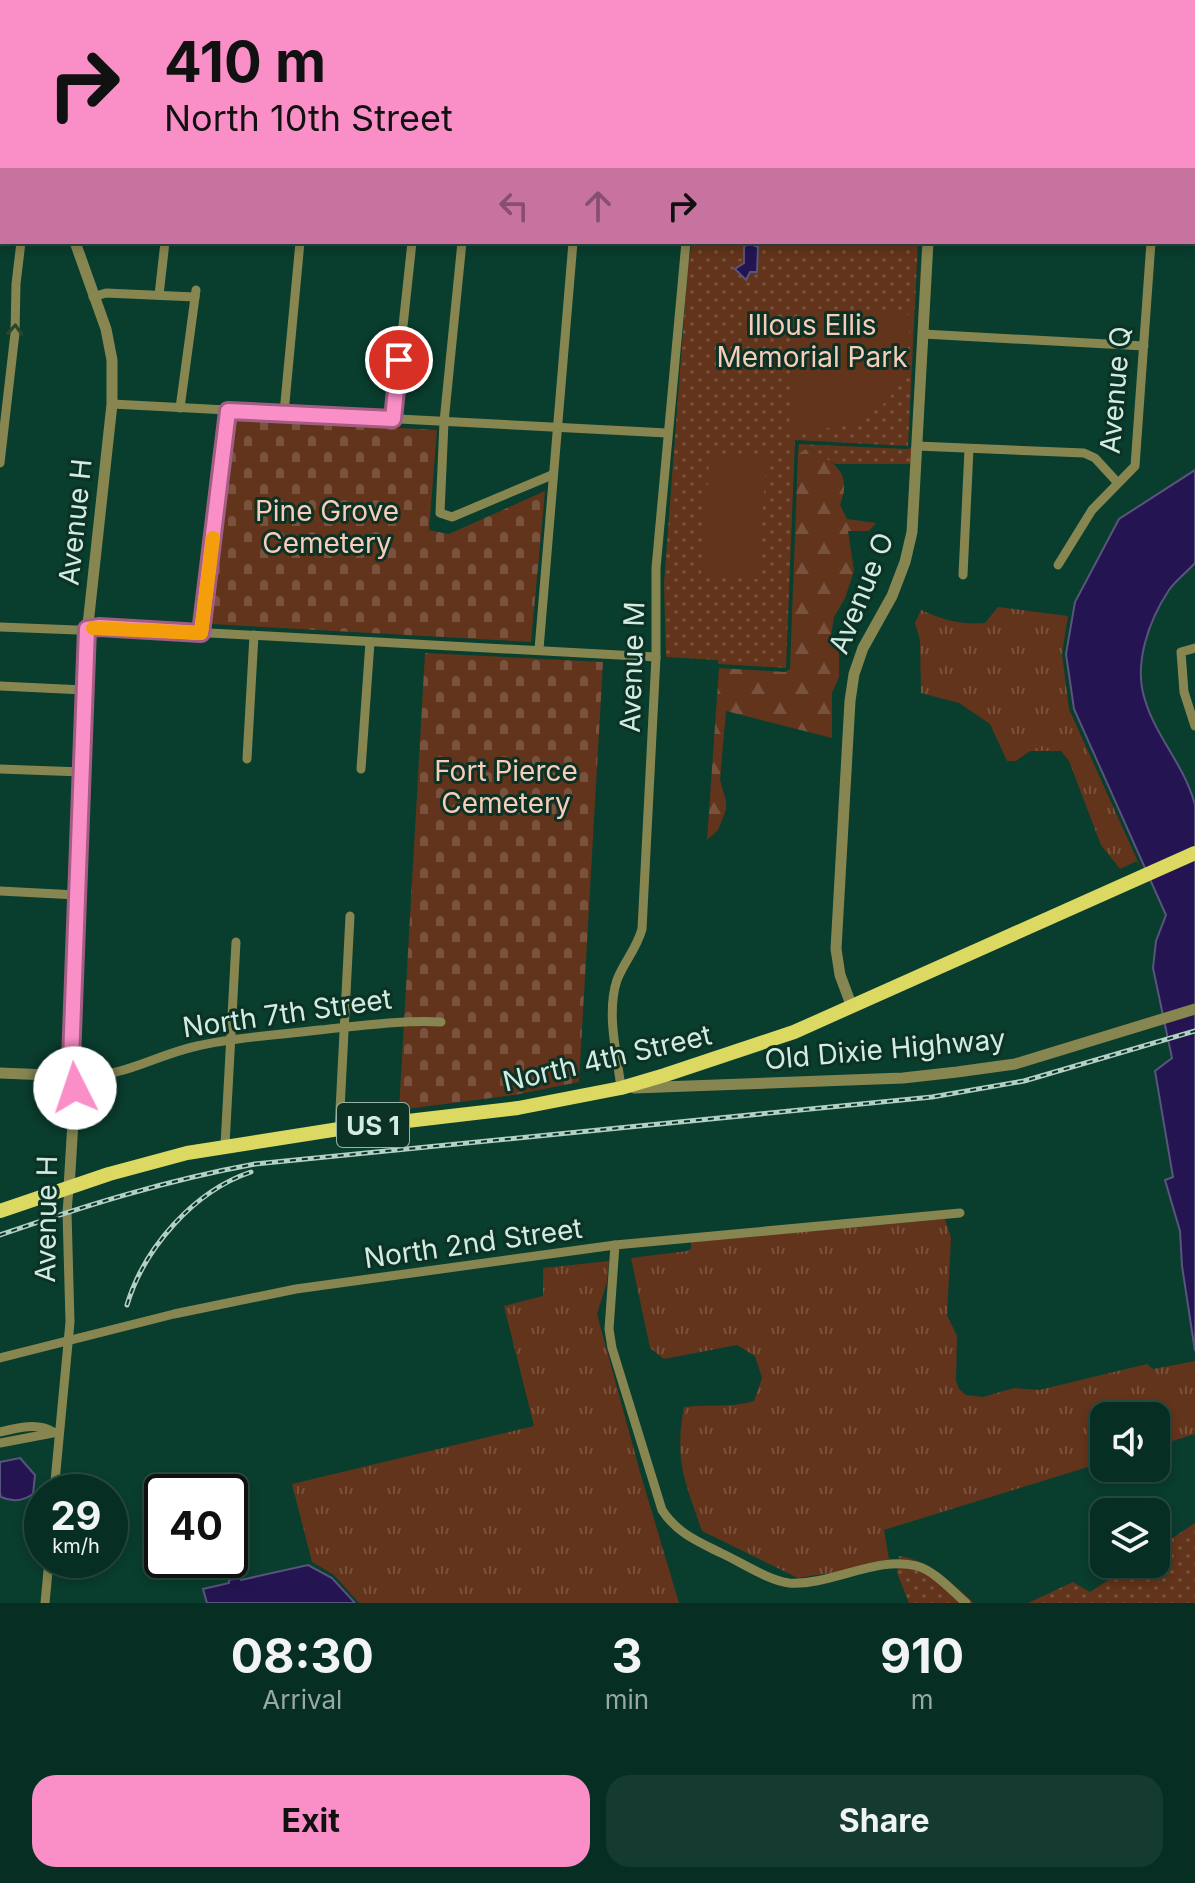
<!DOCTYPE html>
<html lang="en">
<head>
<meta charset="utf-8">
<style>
  body { margin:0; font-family:Inter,sans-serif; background:#153a2f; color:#f1f3f6; height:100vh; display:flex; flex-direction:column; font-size:30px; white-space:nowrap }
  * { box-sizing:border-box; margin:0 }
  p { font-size:26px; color:#98a8a5 }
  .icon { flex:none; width:44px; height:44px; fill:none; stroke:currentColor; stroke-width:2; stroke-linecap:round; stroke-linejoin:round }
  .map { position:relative; height:1603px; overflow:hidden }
  .side { display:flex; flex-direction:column; background:#072e22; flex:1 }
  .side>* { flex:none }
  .hud { position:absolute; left:0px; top:0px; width:1196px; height:244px; box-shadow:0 4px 12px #0003,0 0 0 2px #284a40; background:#fa8fc8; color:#111; overflow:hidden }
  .buttons { position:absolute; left:1090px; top:1402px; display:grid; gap:16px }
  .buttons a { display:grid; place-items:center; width:80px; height:80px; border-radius:16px; background:#072e22; box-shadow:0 4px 12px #0003,0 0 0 2px #284a40; font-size:40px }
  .speed { position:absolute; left:24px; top:1474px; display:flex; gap:16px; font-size:40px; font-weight:700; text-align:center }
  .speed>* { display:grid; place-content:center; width:104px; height:104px; border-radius:50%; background:#072e22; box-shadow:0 4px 12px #0003,0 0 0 2px #284a40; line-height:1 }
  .speed small { font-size:20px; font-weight:400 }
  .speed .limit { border:4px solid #111; border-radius:12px; background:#fff; color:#111 }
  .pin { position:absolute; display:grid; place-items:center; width:68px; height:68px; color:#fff; margin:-34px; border:4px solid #fff; border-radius:50%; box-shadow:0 2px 8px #0007 }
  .me { position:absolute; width:88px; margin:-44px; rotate:356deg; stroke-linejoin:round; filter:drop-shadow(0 0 6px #0008) }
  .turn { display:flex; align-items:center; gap:28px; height:168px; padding:0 32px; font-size:36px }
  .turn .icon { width:104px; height:104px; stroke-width:2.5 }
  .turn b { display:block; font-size:56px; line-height:68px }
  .lanes { display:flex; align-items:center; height:76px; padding:0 32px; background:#0003; justify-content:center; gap:40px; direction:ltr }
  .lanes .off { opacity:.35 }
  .eta { display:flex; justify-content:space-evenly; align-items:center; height:136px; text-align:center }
  .eta b { font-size:48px; font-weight:700; line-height:56px }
  .primary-button { display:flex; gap:16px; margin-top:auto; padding:16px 32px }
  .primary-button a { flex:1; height:92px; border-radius:24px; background:#fa8fc8; color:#111; font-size:32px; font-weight:700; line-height:92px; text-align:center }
  .primary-button a+a { background:#153a2f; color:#f1f3f6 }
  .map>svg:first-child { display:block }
  .grass { fill:url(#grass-tufts) }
  .forest { fill:url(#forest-firs) }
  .cemetery { fill:url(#cemetery-stones) }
  .park { fill:url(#park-dots) }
  .pitch { fill:#62341b }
  .water { fill:#241452; stroke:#58557d; stroke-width:2 }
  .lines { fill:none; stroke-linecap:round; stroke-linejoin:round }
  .minor { stroke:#878650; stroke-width:9 }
  .tertiary { stroke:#878650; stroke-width:11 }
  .primary { stroke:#dbd961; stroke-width:14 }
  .rail-casing { stroke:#b2d0c4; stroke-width:5 }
  .rail { stroke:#0c3125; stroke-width:2; stroke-dasharray:6; stroke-linecap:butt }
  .oneway { stroke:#2b4630 }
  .route-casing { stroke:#a25d82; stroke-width:20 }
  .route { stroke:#fa8fc8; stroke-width:14 }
  .slow { stroke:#f59e0b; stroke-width:14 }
  .labels { text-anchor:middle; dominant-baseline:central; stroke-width:6; stroke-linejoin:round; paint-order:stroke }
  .shield { fill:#0c3125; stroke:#97b4a9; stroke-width:2 }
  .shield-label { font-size:26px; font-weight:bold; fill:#d3ece1 }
  .park-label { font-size:28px; fill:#f7cdb9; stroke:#0c3125 }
  .street-label { font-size:28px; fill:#d3ece1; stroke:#0c3125 }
</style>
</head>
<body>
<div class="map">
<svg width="1195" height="1603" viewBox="0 0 1195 1603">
  <defs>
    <pattern id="grass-tufts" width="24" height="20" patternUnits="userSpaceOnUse" patternTransform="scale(2)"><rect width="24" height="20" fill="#62341b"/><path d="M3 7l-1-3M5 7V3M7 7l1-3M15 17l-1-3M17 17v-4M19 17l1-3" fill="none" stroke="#78523c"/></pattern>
    <pattern id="forest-firs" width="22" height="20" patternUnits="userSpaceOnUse" patternTransform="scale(2)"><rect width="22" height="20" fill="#62341b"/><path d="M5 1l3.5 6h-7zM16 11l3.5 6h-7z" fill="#78523c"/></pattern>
    <pattern id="cemetery-stones" width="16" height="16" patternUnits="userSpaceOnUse" patternTransform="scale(2)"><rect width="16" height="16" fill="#62341b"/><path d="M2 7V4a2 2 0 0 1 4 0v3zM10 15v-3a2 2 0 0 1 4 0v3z" fill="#78523c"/></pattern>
    <pattern id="park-dots" width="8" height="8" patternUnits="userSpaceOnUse" patternTransform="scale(2)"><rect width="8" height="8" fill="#62341b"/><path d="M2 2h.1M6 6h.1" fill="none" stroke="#78523c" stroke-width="1.8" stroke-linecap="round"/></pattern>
  </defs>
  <rect width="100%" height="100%" fill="#093d2e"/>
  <g class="grass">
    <path d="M998 607 1068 616 1062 654 1069 709 1139 864V866L1137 861 1120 869 1101 845 1069 761 1061 751H1030L1016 761H1007L990 724 959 703 921 693 920 640 915 623 921 610C943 620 961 625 985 623Z"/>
    <path d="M945 1219 951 1238 947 1315 957 1336 956 1381 959 1389 966 1395 983 1397 1014 1388 1039 1390 1147 1364 1153 1369 1195 1361V1434L1156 1446V1416H1104V1462L884 1530 889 1559 856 1569 798 1578 702 1531C685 1481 674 1461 684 1407 708 1404 731 1408 754 1401L762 1378 755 1356 737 1345 664 1359 650 1348 631 1258 687 1251 691 1249V1242Z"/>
    <path d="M609 1261 607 1282 597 1314 640 1472 679 1603H359L334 1575 312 1562 292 1484 534 1426 504 1306 543 1296V1268Z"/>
  </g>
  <path class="forest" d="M808 448C834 462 853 472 840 505L847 519 876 523 869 531H848L854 571 845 598 834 617 831 636 839 652V677L832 693V738L726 711 720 780 726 801V810L718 830 707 840 719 668 785 672 790 669 798 454Z"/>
  <g class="cemetery">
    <path d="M236 419 437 430 429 530 449 534 545 491 531 642 211 624Z"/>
    <path d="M425 653 603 662 579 1082 514 1095 399 1110Z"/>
  </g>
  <g class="park">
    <path d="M692 242H918L908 446 795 440 786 668 718 664V660L666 657 664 583 688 265Z"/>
    <path d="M922 242H924L912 464H835L808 448 798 454 799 444 907 449 912 447Z"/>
    <path d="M1195 1523V1603H1028L1073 1582 1090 1592 1133 1564H1156V1549Z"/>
    <path d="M899 1556C931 1561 951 1582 974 1603H909L897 1573Z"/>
  </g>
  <g class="pitch">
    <path d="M808 308 910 315C909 333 909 354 904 371 890 420 832 432 789 431L794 318Z"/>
    <path d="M710 453 767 457 757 579 701 575Z"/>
  </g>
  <g class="water">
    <path d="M748 243 758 247 757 272H750L746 280 735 269 744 263V247Z"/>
    <path d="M1195 470V563C1187 572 1176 580 1169 590 1149 620 1133 664 1145 700 1156 737 1185 766 1195 805V1351L1182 1266 1180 1231 1165 1180 1173 1177 1155 1071 1172 1058 1153 968 1156 941 1166 915 1074 709 1066 654 1075 602 1119 519Z"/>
    <path d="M20 1458 35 1475 33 1494C23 1501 12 1502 1 1497L0 1493V1462Z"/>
    <path d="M308 1565 332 1578 355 1603H207L203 1589 229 1583V1580L240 1578 241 1580Z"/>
  </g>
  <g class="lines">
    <g class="minor">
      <path d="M916 0 949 2"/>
      <path d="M6 2V0"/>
      <path d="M97 2V0"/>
      <path d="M187 2V0"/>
      <path d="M277 2V0"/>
      <path d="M370 2V0"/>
      <path d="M455 2V0"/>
      <path d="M504 2V0"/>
      <path d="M731 2V0"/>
      <path d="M0 35H2"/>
      <path d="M1194 236H1195"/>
      <path d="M462 242 444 422 440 513 452 517 552 475"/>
      <path d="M159 295 165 242"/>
      <path d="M93 297 106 293 195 297"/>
      <path d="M923 334 1144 346"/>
      <path d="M112 404 667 433"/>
      <path d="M180 408 196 290"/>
      <path d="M284 413 300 242"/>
      <path d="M393 419 412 242"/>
      <path d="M917 446 1084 453 1095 458 1117 482"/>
      <path d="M0 463 15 333 16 284 21 242"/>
      <path d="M1058 565 1092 510 1135 466 1151 242"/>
      <path d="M963 575 969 449"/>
      <path d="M0 627 77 630 99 627 656 657"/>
      <path d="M201 633 228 411"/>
      <path d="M1195 648 1181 652 1184 692 1195 726"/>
      <path d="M539 649 573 242"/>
      <path d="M0 686 84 690"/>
      <path d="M247 759 254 635"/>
      <path d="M0 769 82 772"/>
      <path d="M361 769 370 642"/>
      <path d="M0 891 77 895"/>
      <path d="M73 1076C126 1078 149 1057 197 1046 237 1037 278 1035 319 1030 360 1026 400 1020 441 1022"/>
      <path d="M621 1088C617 1054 606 1013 617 980 624 962 637 948 642 929L656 657V568L686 242"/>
      <path d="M339 1129 350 916"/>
      <path d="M225 1145 236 942"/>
      <path d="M615 1245 609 1329 612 1348 662 1510C677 1533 697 1541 721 1553 739 1561 769 1581 789 1583 830 1586 878 1555 917 1566 935 1571 952 1591 966 1603"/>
      <path d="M0 1358 174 1314 296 1289 615 1245 960 1213"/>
      <path d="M0 1432C16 1428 38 1422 53 1432"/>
      <path d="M0 1443 58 1432"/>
      <path d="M54 1492 70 1322 67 1212 69 1188"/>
      <path d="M45 1603 49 1560"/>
    </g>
    <g class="tertiary">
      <path d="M955 2 956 0"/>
      <path d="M1179 2 1180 0"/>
      <path d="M0 154H2"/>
      <path d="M852 1007 840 975 836 949 850 701 854 674 863 648 892 596 905 562 912 532 928 242"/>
      <path d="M0 1073 73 1076"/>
      <path d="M634 1088 903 1078 957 1072 1015 1064 1195 1009"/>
      <path d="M69 1188 75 1088 71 1060 86 643 112 404V360L106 329 75 242"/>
    </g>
    <path class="primary" d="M0 1211 109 1174 187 1153 339 1129 518 1108 621 1088 665 1075 794 1032 1195 853"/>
    <defs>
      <g id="rail">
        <path d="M0 1235C84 1206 167 1180 255 1164L932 1097 1024 1081 1195 1031"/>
        <path d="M127 1305C144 1248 194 1191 251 1172"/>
      </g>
    </defs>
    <use href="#rail" class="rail-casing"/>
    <use href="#rail" class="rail"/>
  </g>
  <defs><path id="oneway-chevron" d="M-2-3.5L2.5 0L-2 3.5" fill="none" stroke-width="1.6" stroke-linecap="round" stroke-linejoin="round" transform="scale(2)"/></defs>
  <use class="oneway" href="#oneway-chevron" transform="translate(15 330) rotate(-87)"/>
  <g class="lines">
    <defs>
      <path id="route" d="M75 1088 71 1060 87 629 99 627 201 633 228 411 393 419 399 360"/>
    </defs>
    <use href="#route" class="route-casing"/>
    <use href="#route" class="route"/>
    <path class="slow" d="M93 628 201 633 213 538"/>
  </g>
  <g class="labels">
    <rect class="shield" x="337" y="1103" width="72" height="44" rx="6"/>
    <g class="shield-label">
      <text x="373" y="1125">US 1</text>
    </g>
    <g class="park-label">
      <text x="812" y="325">Illous Ellis<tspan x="812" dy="32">Memorial Park</tspan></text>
      <text x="327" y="511">Pine Grove<tspan x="327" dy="32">Cemetery</tspan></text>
      <text x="506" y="771">Fort Pierce<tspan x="506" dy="32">Cemetery</tspan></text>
    </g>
    <g class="street-label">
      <text transform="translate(1115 390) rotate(-85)">Avenue Q</text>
      <text transform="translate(75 522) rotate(-84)">Avenue H</text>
      <text transform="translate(861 593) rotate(-68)">Avenue O</text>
      <text transform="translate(632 667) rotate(-88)">Avenue M</text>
      <text transform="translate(287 1013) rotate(-8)">North 7th Street</text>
      <text transform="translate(885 1049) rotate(-5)">Old Dixie Highway</text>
      <text transform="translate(607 1058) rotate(-13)">North 4th Street</text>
      <text transform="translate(46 1219) rotate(-89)">Avenue H</text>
      <text transform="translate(473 1243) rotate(-8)">North 2nd Street</text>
    </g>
  </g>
</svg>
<div class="buttons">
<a><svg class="icon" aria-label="sound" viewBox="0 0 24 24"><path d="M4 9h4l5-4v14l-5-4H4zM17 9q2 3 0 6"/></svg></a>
<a><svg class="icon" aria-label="layers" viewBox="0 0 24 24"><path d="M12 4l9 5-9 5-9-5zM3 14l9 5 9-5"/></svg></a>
</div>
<div class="speed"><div>29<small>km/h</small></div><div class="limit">40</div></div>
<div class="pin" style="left:399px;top:360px;background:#d93025"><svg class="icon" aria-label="arrive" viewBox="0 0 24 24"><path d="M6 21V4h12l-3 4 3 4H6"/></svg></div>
<svg class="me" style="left:75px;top:1088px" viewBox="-20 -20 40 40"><circle r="19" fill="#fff"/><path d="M0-13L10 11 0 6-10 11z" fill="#fa8fc8"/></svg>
<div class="hud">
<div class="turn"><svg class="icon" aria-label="right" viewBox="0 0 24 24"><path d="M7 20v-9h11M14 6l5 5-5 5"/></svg><div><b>410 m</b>North 10th Street</div></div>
<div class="lanes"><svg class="icon off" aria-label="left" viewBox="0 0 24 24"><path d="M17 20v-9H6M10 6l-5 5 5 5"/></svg><svg class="icon off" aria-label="ahead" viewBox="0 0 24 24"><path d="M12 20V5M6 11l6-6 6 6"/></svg><svg class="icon" aria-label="right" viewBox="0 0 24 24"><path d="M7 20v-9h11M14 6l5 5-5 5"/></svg></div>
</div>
</div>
<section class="side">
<div class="eta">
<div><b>08:30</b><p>Arrival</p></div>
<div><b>3</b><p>min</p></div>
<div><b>910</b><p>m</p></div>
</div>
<div class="primary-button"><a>Exit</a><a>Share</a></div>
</section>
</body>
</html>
